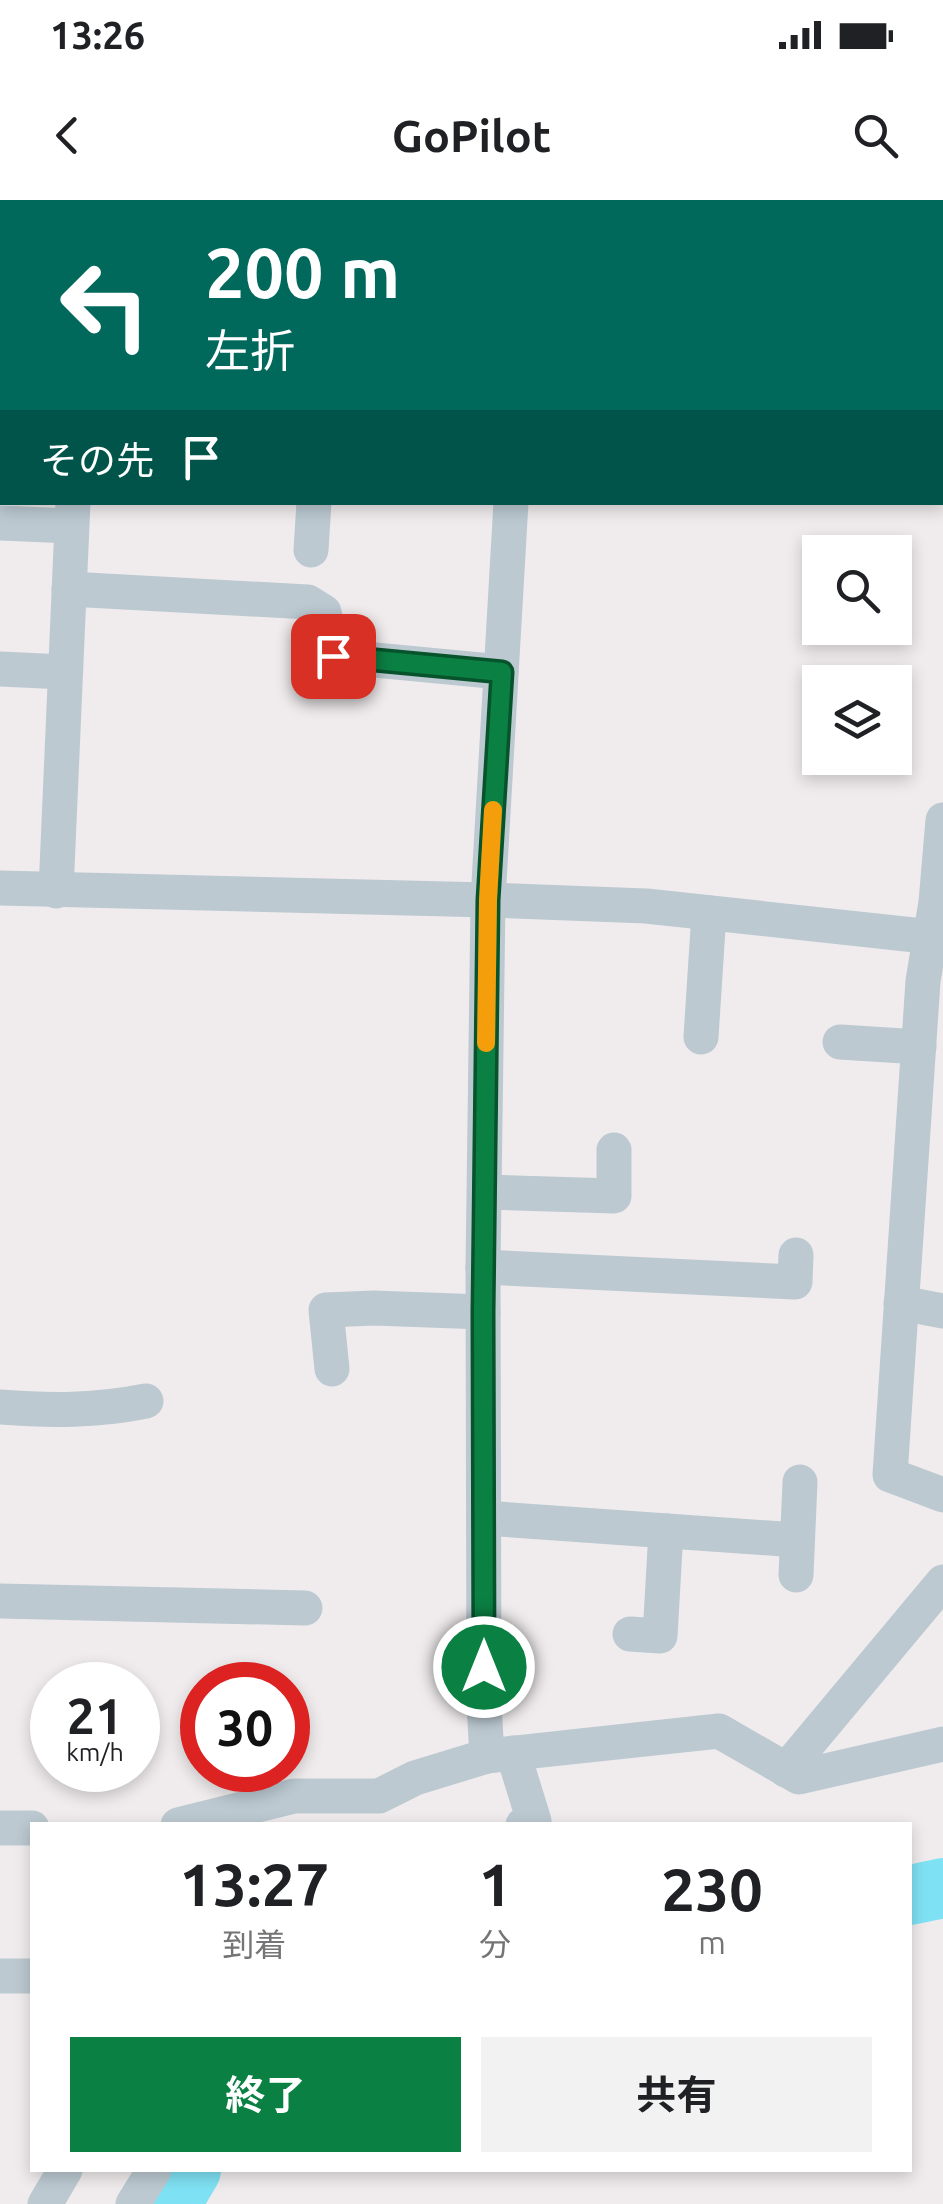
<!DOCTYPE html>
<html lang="ja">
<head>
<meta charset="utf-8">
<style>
  body { margin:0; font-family:Ubuntu,"Noto Sans JP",sans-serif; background:#f2f2f2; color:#202124; height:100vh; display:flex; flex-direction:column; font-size:38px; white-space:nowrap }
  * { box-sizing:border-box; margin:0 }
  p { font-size:32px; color:#757577 }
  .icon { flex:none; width:55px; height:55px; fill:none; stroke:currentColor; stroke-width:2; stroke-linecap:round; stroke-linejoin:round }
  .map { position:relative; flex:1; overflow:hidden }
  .side { position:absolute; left:30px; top:1622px; width:882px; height:350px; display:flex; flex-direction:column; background:#fff; border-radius:0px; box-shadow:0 5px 15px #0003 }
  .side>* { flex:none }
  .guide { position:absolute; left:0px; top:0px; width:945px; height:305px; box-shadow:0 5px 15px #0003; background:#00695c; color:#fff; overflow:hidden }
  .buttons { position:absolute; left:802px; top:335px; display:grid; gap:20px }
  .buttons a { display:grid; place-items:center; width:110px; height:110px; border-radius:0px; background:#fff; box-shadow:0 5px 15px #0003; font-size:50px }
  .speed { position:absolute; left:30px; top:1462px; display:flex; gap:20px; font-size:50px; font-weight:700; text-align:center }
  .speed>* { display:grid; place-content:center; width:130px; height:130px; border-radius:50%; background:#fff; box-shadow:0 5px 15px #0003; line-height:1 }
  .speed small { font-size:25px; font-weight:400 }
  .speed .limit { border:15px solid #d22; background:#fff; color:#111 }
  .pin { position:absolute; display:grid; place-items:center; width:85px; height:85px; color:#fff; margin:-42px; border-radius:20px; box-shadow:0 5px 15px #0006 }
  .me { position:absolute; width:110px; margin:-55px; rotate:0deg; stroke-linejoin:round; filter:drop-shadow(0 0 8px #0008) }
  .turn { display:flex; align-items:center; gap:35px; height:210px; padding:0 40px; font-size:45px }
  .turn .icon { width:130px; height:130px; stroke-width:2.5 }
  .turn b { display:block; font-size:70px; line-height:85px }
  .then { display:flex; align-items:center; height:95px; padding:0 40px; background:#0003; gap:20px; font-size:38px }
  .eta { display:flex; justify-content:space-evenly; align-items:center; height:170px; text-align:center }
  .eta b { font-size:60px; font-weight:700; line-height:70px }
  .action { display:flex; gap:20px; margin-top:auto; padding:20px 40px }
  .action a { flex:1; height:115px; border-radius:0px; background:#0b8043; color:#fff; font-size:40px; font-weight:700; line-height:115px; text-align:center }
  .action a+a { background:#f2f2f2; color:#202124 }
  .status { display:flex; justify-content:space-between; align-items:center; height:70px; padding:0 50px; background:#fff; direction:ltr }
  .status svg { height:28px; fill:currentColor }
  header { display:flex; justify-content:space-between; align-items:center; height:130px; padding:0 40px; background:#fff; font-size:45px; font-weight:700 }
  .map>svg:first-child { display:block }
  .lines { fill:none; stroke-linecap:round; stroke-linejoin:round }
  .river { stroke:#7fe2f4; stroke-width:60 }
  .minor { stroke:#bcc9d1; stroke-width:35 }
  .route-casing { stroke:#07532c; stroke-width:25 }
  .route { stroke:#0b8043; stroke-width:18 }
  .slow { stroke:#f59e0b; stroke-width:18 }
</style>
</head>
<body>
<div class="status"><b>13:26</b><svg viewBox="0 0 49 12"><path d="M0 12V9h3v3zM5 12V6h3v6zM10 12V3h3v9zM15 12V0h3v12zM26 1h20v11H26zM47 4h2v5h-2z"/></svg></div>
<header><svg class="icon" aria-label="back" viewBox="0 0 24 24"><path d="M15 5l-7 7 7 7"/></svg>GoPilot<svg class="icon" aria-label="search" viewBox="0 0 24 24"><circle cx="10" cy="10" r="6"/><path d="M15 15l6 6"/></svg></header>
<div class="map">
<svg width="943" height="2004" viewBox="0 0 943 2004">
  <rect width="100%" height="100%" fill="#f0eced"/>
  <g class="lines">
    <g class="river">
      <path d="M910 1695 943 1688"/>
      <path d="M171 2004 191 1970"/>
    </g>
    <g class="minor">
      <path d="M136 2 137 0"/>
      <path d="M534 2V0"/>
      <path d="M860 2V0"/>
      <path d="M0 59H2"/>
      <path d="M0 163H2"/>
      <path d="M942 188H943"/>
      <path d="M0 323 71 326"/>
      <path d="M311 350 314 302"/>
      <path d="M69 389 308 402 324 412 333 456 501 472"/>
      <path d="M0 469 65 472"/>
      <path d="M943 620 936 702 923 781 890 1275 943 1295"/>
      <path d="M0 688 488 700 646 706 943 738"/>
      <path d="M56 691 73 302"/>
      <path d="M701 837 709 713"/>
      <path d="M840 842 919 847"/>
      <path d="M485 992 614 996V950"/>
      <path d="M483 1067 795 1082 796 1055"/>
      <path d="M901 1103 943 1111"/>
      <path d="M332 1169 326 1110 374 1108 483 1112"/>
      <path d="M0 1207C50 1211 96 1211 146 1201"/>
      <path d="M484 1318 797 1340"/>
      <path d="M796 1375 800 1282"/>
      <path d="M0 1401 305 1408"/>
      <path d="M630 1434 660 1436 666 1331"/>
      <path d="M513 1553 534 1621 523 1625"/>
      <path d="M487 1556 484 1504 483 1067 488 700 511 302"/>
      <path d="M786 1570 943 1382"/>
      <path d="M178 1625 294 1596H379L415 1578 487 1556 719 1531 799 1577 943 1544"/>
      <path d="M0 1628H32"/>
      <path d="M0 1776H32"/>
      <path d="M45 2004 65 1970"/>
      <path d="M133 2004 154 1970"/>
    </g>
  </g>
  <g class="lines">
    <defs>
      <path id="route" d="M333 456 502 472 488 700 483 1112 484 1467"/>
    </defs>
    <use href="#route" class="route-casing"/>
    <use href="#route" class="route"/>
    <path class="slow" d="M486 843 488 700 493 610"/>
  </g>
</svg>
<div class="buttons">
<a><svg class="icon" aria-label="search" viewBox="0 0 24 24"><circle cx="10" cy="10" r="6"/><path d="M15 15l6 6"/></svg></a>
<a><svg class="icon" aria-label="layers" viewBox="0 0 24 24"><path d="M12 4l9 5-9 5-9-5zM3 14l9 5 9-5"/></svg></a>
</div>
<div class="speed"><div>21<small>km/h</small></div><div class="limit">30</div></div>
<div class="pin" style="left:333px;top:456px;background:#d93025"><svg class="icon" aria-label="arrive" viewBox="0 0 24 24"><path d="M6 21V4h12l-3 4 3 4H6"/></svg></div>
<svg class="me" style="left:484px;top:1467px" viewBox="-20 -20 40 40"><circle r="17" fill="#0b8043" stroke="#fff" stroke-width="3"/><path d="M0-11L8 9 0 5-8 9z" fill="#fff"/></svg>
<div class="guide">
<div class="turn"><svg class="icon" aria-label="left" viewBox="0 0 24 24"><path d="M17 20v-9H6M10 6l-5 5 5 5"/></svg><div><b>200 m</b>左折</div></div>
<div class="then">その先<svg class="icon" aria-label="arrive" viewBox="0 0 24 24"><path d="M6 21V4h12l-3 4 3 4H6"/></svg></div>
</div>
<section class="side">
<div class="eta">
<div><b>13:27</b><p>到着</p></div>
<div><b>1</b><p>分</p></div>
<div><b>230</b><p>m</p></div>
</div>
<div class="action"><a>終了</a><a>共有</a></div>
</section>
</div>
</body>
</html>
